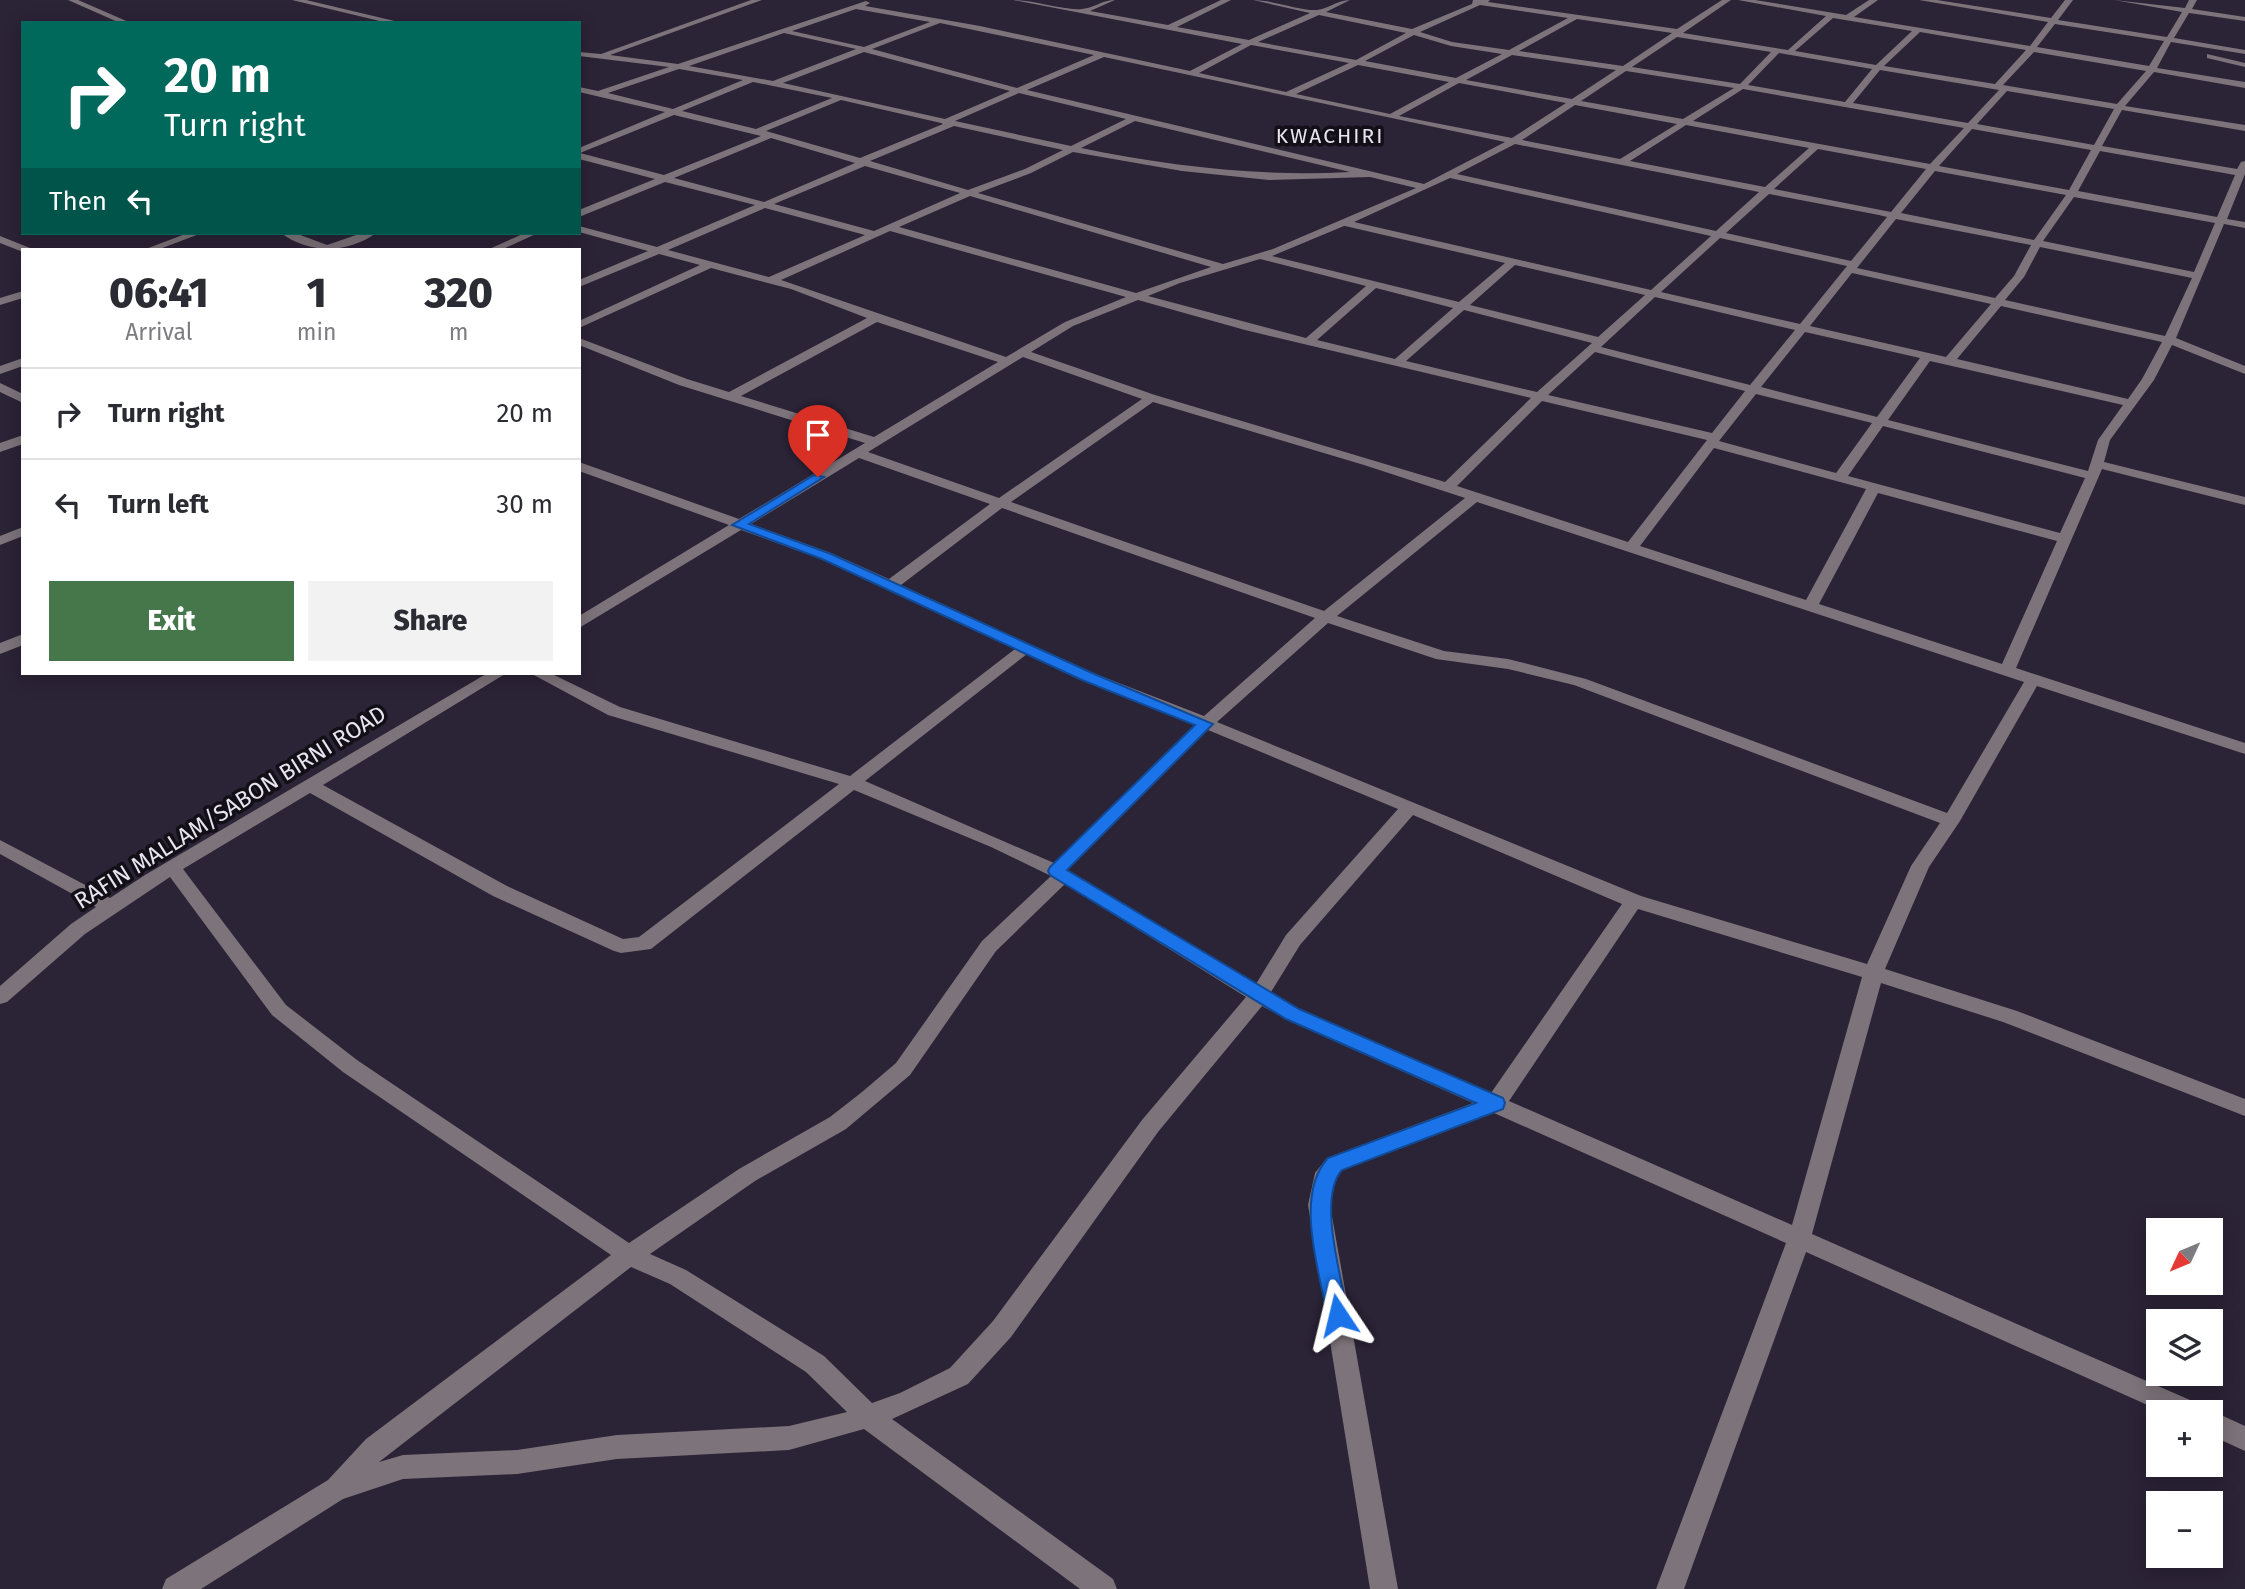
<!DOCTYPE html>
<html lang="en">
<head>
<meta charset="utf-8">
<style>
  body { margin:0; font-family:"Fira Sans",sans-serif; background:#f2f2f3; color:#2b2b33; height:100vh; display:flex; flex-direction:column; font-size:26px; white-space:nowrap }
  * { box-sizing:border-box; margin:0 }
  p { font-size:23px; color:#7c7c81 }
  .icon { flex:none; width:38px; height:38px; fill:none; stroke:currentColor; stroke-width:2; stroke-linecap:round; stroke-linejoin:round }
  .map { position:relative; flex:1; overflow:hidden }
  .panel { position:absolute; left:21px; top:248px; width:560px; height:427px; display:flex; flex-direction:column; background:#fff; border-radius:0px; box-shadow:0 4px 18px #0003 }
  .panel>* { flex:none }
  .guide { position:absolute; left:21px; top:21px; width:560px; height:214px; border-radius:0px; box-shadow:0 4px 18px #0003; background:#00695c; color:#fff; overflow:hidden }
  .needle { width:46px; rotate:226deg }
  .tools { position:absolute; left:2146px; top:1218px; display:grid; gap:14px }
  .tools a { display:grid; place-items:center; width:77px; height:77px; border-radius:0px; background:#fff; box-shadow:0 4px 18px #0003; font-size:35px }
  .pin { position:absolute; display:grid; place-items:center; width:60px; height:60px; color:#fff; margin:-72px -30px; border-radius:50% 50% 50% 0; rotate:-45deg; box-shadow:0 0 7px #0007 }
  .pin .icon { rotate:45deg }
  .me { position:absolute; width:77px; margin:-38px; rotate:350deg; stroke-linejoin:round; filter:drop-shadow(0 0 5px #0008) }
  .turn { display:flex; align-items:center; gap:24px; height:147px; padding:0 28px; font-size:32px }
  .turn .icon { width:91px; height:91px; stroke-width:2.5 }
  .turn b { display:block; font-size:49px; line-height:60px }
  .then { display:flex; align-items:center; height:66px; padding:0 28px; background:#0003; gap:14px; font-size:26px }
  .eta { display:flex; justify-content:space-evenly; align-items:center; height:119px; text-align:center }
  .eta b { font-size:42px; font-weight:800; line-height:49px }
  .action { display:flex; gap:14px; margin-top:auto; padding:14px 28px }
  .action a { flex:1; height:80px; border-radius:0px; background:#46774a; color:#fff; font-size:28px; font-weight:800; line-height:80px; text-align:center }
  .action a+a { background:#f2f2f3; color:#2b2b33 }
  ul { padding:0; list-style:none }
  li { display:flex; align-items:center; gap:21px; height:91px; padding:0 28px; border-top:2px solid #e1e1e2 }
  li div { flex:1 }
  li b { display:block; font-size:26px }
  li em { font-style:normal }
  .map>svg:first-child { display:block }
  .lines { fill:none; stroke-linecap:round; stroke-linejoin:round }
  .minor { fill:#7d737a; fill-rule:evenodd }
  .route { fill:#1a73e8; stroke:#114b97; stroke-width:2 }
  .labels { text-anchor:middle; dominant-baseline:central; stroke-width:7; stroke-linejoin:round; paint-order:stroke }
  .far-quarter-label { font-size:21px; letter-spacing:2px; fill:#e9e4f1; stroke:#120f17 }
  .street-label { font-size:23px; fill:#e9e4f1; stroke:#120f17 }
</style>
</head>
<body>
<div class="map">
<svg width="2245" height="1589" viewBox="0 0 2245 1589">
  <rect width="100%" height="100%" fill="#2b2336"/>
  <g class="lines">
    <g class="minor">
      <path d="M68 0H78L131 23H120Z"/>
      <path d="M292 0H306L403 23H388Z"/>
      <path d="M751 0H762L610 55 678 64 866 1 870 3 865 6 980 26 1190 71 1242 44 1013 0C1034 0 1065 11 1082 9 1094 8 1102 0 1115 0L1090 11 1168 25 1221 0H1231L1177 27 1249 40 1310 13 1253 0C1273 0 1300 11 1317 10 1328 9 1337 0 1350 0L1326 12 1412 29 1472 4 1473 0H1490L1488 2 1677 29 1722 0H1731L1683 33 1788 50 1826 16 1738 0H1755L1846 15 1869 0H1878L1854 17 2030 46 2048 22 1919 0H1937L2051 18 2065 0H2073L2058 20 2167 37 2182 12 2114 0 2185 8 2189 0H2197L2192 9 2245 17V21L2189 13 2174 38 2245 50V54L2171 42 2157 68 2245 82V88L2154 72 2125 106 2245 125V131L2122 110 2102 146 2237 169 2241 162 2245 161V174L2227 219 2245 222V228L2224 224 2176 338 2245 366V374L2172 345 2154 380 2110 440 2104 462 2245 497V505L2102 469 2016 668 2245 743V754L2037 686 1960 821 1929 867 1885 969 2017 1011 2245 1099V1116L2003 1022 1881 983 1812 1234 2199 1404 2203 1412H2163L1806 1252 1684 1589H1656L1786 1243 1494 1113 1343 1170 1336 1177 1330 1205 1398 1589H1370L1308 1205 1315 1173 1327 1158 1473 1103 1286 1019 1262 1006 1158 1132 1011 1337 968 1384 892 1419 1113 1579 1117 1589H1080L864 1429 789 1450 617 1459 517 1474 403 1479 343 1499 201 1589H162L166 1579 328 1480 366 1439 611 1255 343 1072 272 1015 170 877 85 934 7 1002 0 1004V986L71 924 96 907 0 854V840L110 898 145 875 486 674H505L323 785 507 886 623 939 639 937 839 784 608 715 532 674H552L620 707 850 776 1015 649 821 559 741 530 579 628V616L729 525 579 471V462L739 519 865 443 679 385 579 345V338L687 379 729 392 867 318 791 289 711 268 579 328V321L700 265 659 254 579 287V280L648 251 579 232V226L657 247 755 205 665 182 579 217V210L655 179 579 159V148L665 112 579 92V87L598 91 669 67 579 56V52L601 54ZM1480 5 1568 18 1509 50 1452 42 1420 32ZM856 9 930 22 864 47 792 31ZM1319 15 1406 33 1356 60 1258 42ZM1833 18 1912 31 1876 65 1795 51ZM1577 19 1672 33 1623 66 1519 51ZM940 23 1094 55 1017 88 872 49ZM2055 24 2164 41 2149 66 2037 47ZM1920 32 2026 50 1995 84 1884 66ZM784 33 856 49 773 81 689 66ZM1414 35 1451 46 1502 54 1456 78 1365 61ZM1677 37 1771 52 1740 84 1632 67ZM1251 45 1349 63 1286 92 1199 73ZM864 52 1010 91 945 119 783 83ZM2034 52 2146 71 2117 104 2003 85ZM1779 53 1872 69 1845 102 1748 85ZM1512 55 1616 70 1572 99 1466 80ZM1104 57 1505 142 1424 184 1027 90ZM1358 65 1449 82 1390 114 1296 94ZM679 69 743 80 673 109 608 93ZM1880 70 1999 90 1968 123 1853 103ZM1626 71 1734 88 1683 119 1581 101ZM753 82 832 98 756 129 682 111ZM1459 83 1566 103 1512 138 1399 116ZM1743 89 1964 128 1930 164 1693 121ZM2007 91 2114 109 2094 145 1977 124ZM1019 93 1126 119 1071 146 955 121ZM841 100 941 123 943 124 860 158 766 131ZM1575 105 1677 124 1620 159 1522 140ZM674 115 761 136 664 175 580 153ZM1135 121 1350 172C1259 177 1170 166 1081 148ZM1686 125 1809 148 1765 187 1630 161ZM954 126 1063 150 1025 169 968 190 870 161ZM1972 129 2091 150 2069 190 1939 166ZM771 138 855 163 764 202 674 178ZM1515 144 1759 192 1716 231 1457 174ZM1818 149 1926 169 1891 212 1774 189ZM2100 151 2235 175 2217 217 2078 191ZM1073 152 1182 171 1269 180 1370 177 1416 188 1273 249 1223 264 978 193 1031 173ZM865 166 960 193 874 231 774 204ZM1935 171 2066 195 2034 240 1901 213ZM1450 178 1711 236 1651 290 1354 222ZM1769 194 1879 215 1887 217 1851 261 1726 233ZM970 196 1211 267 1136 293 899 227ZM2074 197 2215 223 2194 272 2043 241ZM765 208 865 235 769 277 668 250ZM1896 219 2031 245 2014 276 1995 298 1857 268ZM1344 226H1345L1505 263 1459 302 1272 256ZM890 231 1126 297 1065 322 1006 357 781 280ZM1720 238 1847 266 1800 324 1661 292ZM2040 247 2192 278 2165 336 2005 300 2024 277ZM1260 259 1366 286 1306 338 1148 296 1180 283ZM1515 265 1645 295 1598 337 1470 305ZM1852 273 1991 304 1946 357 1810 326ZM1376 288 1453 308 1395 359 1317 340ZM1655 297 1795 330 1750 385 1601 347ZM1138 300 1245 330 1531 398 1445 482 1155 395 1031 352 1073 326ZM2001 306 2162 342 2142 379 2128 399 1957 359ZM1464 310 1592 343 1537 392 1406 361ZM877 322 998 362 874 437 741 396ZM1805 332 1920 358 1877 417 1761 387ZM1595 352 1745 391 1712 433 1548 395ZM1023 357 1142 399 999 498 868 452ZM1930 361 2123 405 2098 440 2088 471 1888 420ZM1756 394 1872 423 1836 473 1719 441ZM1542 401 1707 440 1628 542 1457 486ZM1153 402 1364 465 1465 498 1324 611 1011 502ZM1883 426 2085 478 2060 533 1848 476ZM1714 448 1866 489 1806 600 1640 546ZM859 458 990 504 889 579 831 553 751 524ZM1878 493 2057 541 2002 664 1819 604ZM1477 502 2024 682 1947 813 1586 679 1508 659 1444 651 1337 616ZM1002 508 1315 618 1204 716 1093 673 901 585ZM1328 623 1436 659 1508 669 1574 685 1940 823 1911 866 1867 964 1641 896 1217 722ZM1027 654 1195 725 1054 863 865 781ZM1208 730 1398 809 1286 935 1256 984 1068 870ZM854 790 991 847 1051 876 982 941 896 1063 862 1092 830 1117 739 1169 629 1243 357 1060 286 1005 183 869 310 793 493 896 614 951 621 953 651 949ZM1413 815 1622 904 1491 1093 1300 1009 1271 992 1300 945ZM1065 884 1246 997 1142 1120 993 1321 950 1368 900 1393 872 1403 824 1356 686 1270 650 1254 755 1181 846 1129 910 1075 996 951ZM1638 909 1862 977 1792 1225 1509 1101ZM631 1267 670 1284 806 1372 847 1412 789 1426 617 1435 517 1450 403 1455 379 1462Z"/>
      <path d="M2207 54 2245 63V67L2207 58Z"/>
      <path d="M188 233H202L157 250H143Z"/>
      <path d="M281 233H295L327 245 362 233H376C347 254 309 254 281 233Z"/>
      <path d="M525 233H538L501 250H487Z"/>
      <path d="M0 236 30 248 31 250 23 252 0 243Z"/>
      <path d="M23 291V298L0 305V298Z"/>
      <path d="M23 358V366L0 374V366Z"/>
      <path d="M0 383 23 394V403L0 392Z"/>
      <path d="M23 435V444L0 452V443Z"/>
      <path d="M23 527V536L0 545V536Z"/>
      <path d="M23 634V645L0 654V643Z"/>
      <path d="M2210 1410 2245 1426V1451L2210 1435V1412H2204Z"/>
    </g>
  </g>
  <path class="route" d="M814 475 824 477 749 524 831 554 1092 673 1213 724 1067 870 1299 1009 1503 1098 1505 1103 1503 1109 1342 1170C1317 1198 1342 1279 1348 1315L1345 1321 1338 1324 1330 1321 1327 1315C1319 1269 1294 1195 1328 1158L1476 1103 1286 1019 1050 875 1048 871 1050 867 1195 725 1082 680 822 559 732 525Z"/>
  <g class="labels">
    <g class="far-quarter-label">
      <text x="1330" y="136">KWACHIRI</text>
    </g>
    <g class="street-label">
      <text transform="translate(230 807) rotate(-32)">RAFIN MALLAM/SABON BIRNI ROAD</text>
    </g>
  </g>
</svg>
<div class="tools">
<a><svg class="needle" viewBox="-14 -14 28 28"><path d="M0-13l5 13h-10z" fill="#e53935"/><path d="M0 13l5-13h-10z" fill="#7c7c81"/></svg></a>
<a><svg class="icon" aria-label="layers" viewBox="0 0 24 24"><path d="M12 4l9 5-9 5-9-5zM3 14l9 5 9-5"/></svg></a>
<a>+</a>
<a>−</a>
</div>
<div class="pin" style="left:818px;top:477px;background:#d93025"><svg class="icon" aria-label="arrive" viewBox="0 0 24 24"><path d="M6 21V4h12l-3 4 3 4H6"/></svg></div>
<svg class="me" style="left:1338px;top:1315px" viewBox="-20 -20 40 40"><path d="M0-17L14 15 0 8-14 15z" fill="#1a73e8" stroke="#fff" stroke-width="4"/></svg>
<div class="guide">
<div class="turn"><svg class="icon" aria-label="right" viewBox="0 0 24 24"><path d="M7 20v-9h11M14 6l5 5-5 5"/></svg><div><b>20 m</b>Turn right</div></div>
<div class="then">Then<svg class="icon" aria-label="left" viewBox="0 0 24 24"><path d="M17 20v-9H6M10 6l-5 5 5 5"/></svg></div>
</div>
<section class="panel">
<div class="eta">
<div><b>06:41</b><p>Arrival</p></div>
<div><b>1</b><p>min</p></div>
<div><b>320</b><p>m</p></div>
</div>
<ul>
<li><svg class="icon" aria-label="right" viewBox="0 0 24 24"><path d="M7 20v-9h11M14 6l5 5-5 5"/></svg><div><b>Turn right</b></div><em>20 m</em></li>
<li><svg class="icon" aria-label="left" viewBox="0 0 24 24"><path d="M17 20v-9H6M10 6l-5 5 5 5"/></svg><div><b>Turn left</b></div><em>30 m</em></li>
</ul>
<div class="action"><a>Exit</a><a>Share</a></div>
</section>
</div>
</body>
</html>
